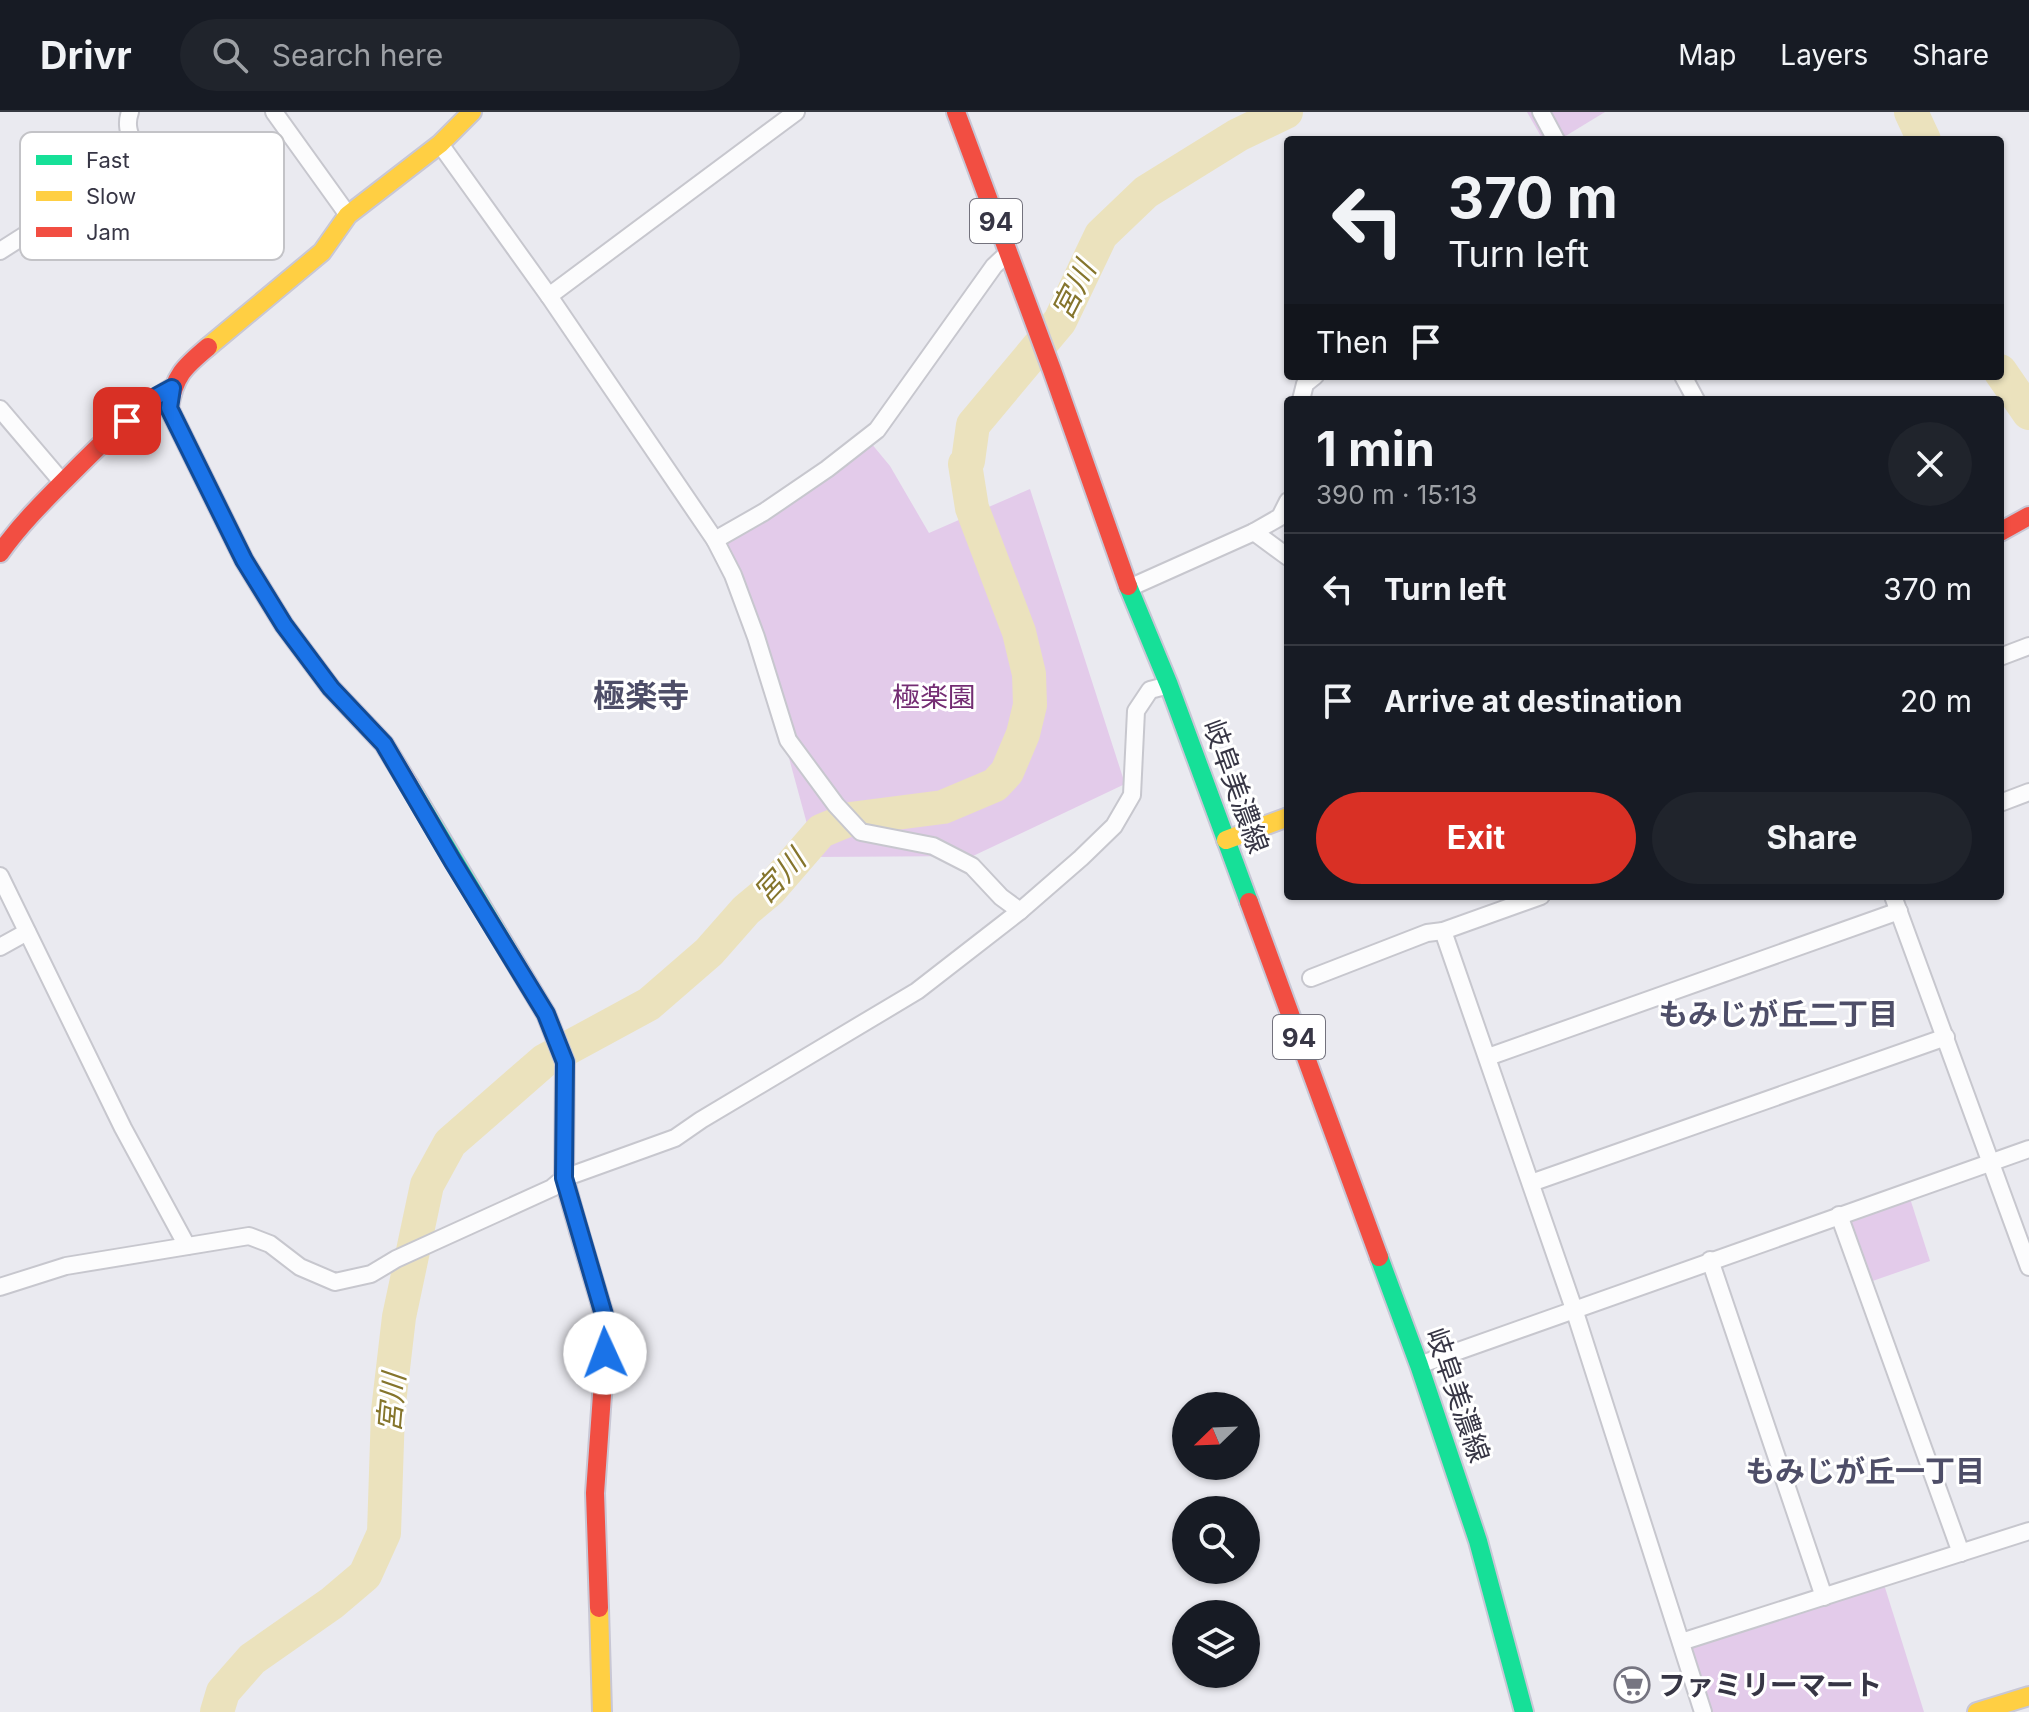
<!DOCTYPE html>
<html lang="en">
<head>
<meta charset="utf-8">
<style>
  body { margin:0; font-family:Inter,"Noto Sans JP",sans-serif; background:#20242c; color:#f1f3f6; height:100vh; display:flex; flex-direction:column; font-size:30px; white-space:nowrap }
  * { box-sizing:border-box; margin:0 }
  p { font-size:26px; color:#9ea1a6 }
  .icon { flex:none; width:44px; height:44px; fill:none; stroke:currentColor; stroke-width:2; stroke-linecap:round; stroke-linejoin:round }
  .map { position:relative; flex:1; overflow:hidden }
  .side { position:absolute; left:1284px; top:284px; width:720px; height:504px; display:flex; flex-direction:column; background:#171b24; border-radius:8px; box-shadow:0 2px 6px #0004 }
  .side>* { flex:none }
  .top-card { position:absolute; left:1284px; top:24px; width:720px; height:244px; border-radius:8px; box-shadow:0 2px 6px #0004; background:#171b24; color:#f1f3f6; overflow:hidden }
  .needle { width:52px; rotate:247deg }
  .buttons { position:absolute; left:1172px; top:1280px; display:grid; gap:16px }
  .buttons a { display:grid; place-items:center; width:88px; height:88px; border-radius:50%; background:#171b24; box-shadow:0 2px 6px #0004; font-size:40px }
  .pin { position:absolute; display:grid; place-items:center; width:68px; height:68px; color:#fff; margin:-34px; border-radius:16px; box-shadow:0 4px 12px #0006 }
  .me { position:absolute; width:88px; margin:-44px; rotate:358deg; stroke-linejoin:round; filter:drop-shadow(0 0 6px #0008) }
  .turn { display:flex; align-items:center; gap:28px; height:168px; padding:0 32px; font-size:36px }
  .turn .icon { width:104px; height:104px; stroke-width:2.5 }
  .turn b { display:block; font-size:56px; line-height:68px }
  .then { display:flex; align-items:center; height:76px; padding:0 32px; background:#0003; gap:16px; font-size:30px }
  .round { display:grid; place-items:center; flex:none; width:84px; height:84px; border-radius:42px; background:#20242c }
  .headline { display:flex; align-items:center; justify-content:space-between; height:136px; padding:0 32px }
  h1 { font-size:48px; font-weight:700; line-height:60px }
  .button { display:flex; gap:16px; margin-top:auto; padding:16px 32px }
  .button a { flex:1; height:92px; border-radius:48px; background:#d93025; color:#fff; font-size:32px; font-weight:700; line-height:92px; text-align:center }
  .button a+a { background:#20242c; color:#f1f3f6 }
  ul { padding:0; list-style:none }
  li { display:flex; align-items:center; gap:24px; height:112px; padding:0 32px; border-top:2px solid #363941 }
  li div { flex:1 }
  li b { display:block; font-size:30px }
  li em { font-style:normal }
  header { display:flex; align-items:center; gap:48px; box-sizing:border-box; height:112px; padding:0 40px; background:#171b24; border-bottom:2px solid #363941 }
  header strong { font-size:38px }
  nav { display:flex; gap:44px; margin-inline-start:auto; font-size:28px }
  .search { width:560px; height:72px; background:#20242c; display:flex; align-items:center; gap:20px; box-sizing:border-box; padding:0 28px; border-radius:44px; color:#9ea1a6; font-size:30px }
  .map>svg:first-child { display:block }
  .green { fill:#e3cbea }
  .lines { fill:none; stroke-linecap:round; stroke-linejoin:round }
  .river { stroke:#ebe2bd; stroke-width:34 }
  .street-casing { stroke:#c7c7ce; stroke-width:20 }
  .fast-casing { stroke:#c8c7d5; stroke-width:22 }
  .slow-casing { stroke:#c8c7d5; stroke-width:22 }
  .jam-casing { stroke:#c8c7d5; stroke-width:22 }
  .street { stroke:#fcfcfd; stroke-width:16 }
  .fast { stroke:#16e098; stroke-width:18 }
  .slow { stroke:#ffcf43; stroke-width:18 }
  .jam { stroke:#f24e42; stroke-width:18 }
  .route-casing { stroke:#114b97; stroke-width:20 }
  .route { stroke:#1a73e8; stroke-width:14 }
  .labels { text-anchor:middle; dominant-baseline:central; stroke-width:6; stroke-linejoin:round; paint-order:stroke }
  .shield { fill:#fff; stroke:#73727d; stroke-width:2 }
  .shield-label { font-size:26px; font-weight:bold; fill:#373645 }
  .park-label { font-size:28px; fill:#742d73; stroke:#fff }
  .street-label { font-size:28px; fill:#373645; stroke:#fff }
  .poi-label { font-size:28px; font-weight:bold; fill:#373645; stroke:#fff; text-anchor:start }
  .water-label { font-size:30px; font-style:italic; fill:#85752c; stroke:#fff }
  .neighbourhood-label { font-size:30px; font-weight:bold; fill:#4e4e68; stroke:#fff }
  .quarter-label { font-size:32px; font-weight:bold; fill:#4e4e68; stroke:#fff }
  .key { fill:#fff; stroke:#c3c3c7; stroke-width:2 }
  .key-label { font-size:22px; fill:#373645 }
</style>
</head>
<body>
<header>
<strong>Drivr</strong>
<div class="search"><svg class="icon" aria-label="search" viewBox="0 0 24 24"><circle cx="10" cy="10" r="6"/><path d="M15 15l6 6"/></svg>Search here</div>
<nav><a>Map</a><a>Layers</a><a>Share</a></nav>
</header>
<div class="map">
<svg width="2029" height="1600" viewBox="0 0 2029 1600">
  <rect width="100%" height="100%" fill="#eaeaf0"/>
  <g class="green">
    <path d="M1527 0H1605L1559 28H1543Z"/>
    <path d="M866 325 890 354 929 421 1030 377 1125 672 973 744 816 745 756 525 715 428Z"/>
    <path d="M1908 1080 1930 1149 1864 1172 1839 1103Z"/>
    <path d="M1882 1466 1924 1600H1703L1681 1530Z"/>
  </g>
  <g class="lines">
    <g class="river">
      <path d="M1911 0 1924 28"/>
      <path d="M2000 259 2029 301"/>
      <path d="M217 1600 223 1580 252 1547 332 1491 365 1463 384 1421 388 1299 399 1205 427 1073 450 1031 544 949 649 892 709 840 746 798 770 778 821 719 850 707 943 695 995 673 1007 660 1023 622 1030 593 1029 562 1019 520 972 396 965 352 968 349 973 313 1060 209 1101 123 1146 80 1238 23 1286 0"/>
    </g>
    <defs>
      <g id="street">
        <path d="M274 0 348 103"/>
        <path d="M1541 0 1556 28"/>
        <path d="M440 32 549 184 715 428 733 463 756 525 788 628 836 693 861 720 933 734 972 754 1001 785 1020 799"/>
        <path d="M0 139 132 55C145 35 121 25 130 0"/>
        <path d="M549 184 796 0"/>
        <path d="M1683 264 1696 288"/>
        <path d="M1301 288 1305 272 1315 264"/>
        <path d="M0 297 63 371"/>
        <path d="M1254 420 1288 445"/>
        <path d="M715 428 764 400 827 357 877 318 994 154 1008 141"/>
        <path d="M1129 476 1254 420 1280 405 1288 389"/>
        <path d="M2000 545 2029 534"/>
        <path d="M2000 691 2029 680"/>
        <path d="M0 764 123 1016 187 1134"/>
        <path d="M1893 784 2029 1155"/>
        <path d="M1443 819 1574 1197 1703 1600"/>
        <path d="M0 835 27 820"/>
        <path d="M1311 866 1427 821 1443 819 1541 784"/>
        <path d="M1488 945 1899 799"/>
        <path d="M1531 1071 1946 925"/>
        <path d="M1839 1103 1961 1441"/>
        <path d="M1710 1148 1824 1485"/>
        <path d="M0 1175 66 1154 249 1124 270 1132 300 1155 335 1170 371 1162 396 1147 552 1076 564 1066 675 1026 701 1008 917 879 1020 799 1081 746 1114 714 1132 683 1136 599 1150 578 1169 573"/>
        <path d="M1419 1253 2029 1037"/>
        <path d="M1681 1530 2029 1419"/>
      </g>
      <g id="fast">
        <path d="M1128 474 1169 573 1249 790"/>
        <path d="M409 673 546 902 565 950 564 1066 579 1119"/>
        <path d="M1379 1145 1419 1253 1478 1429 1524 1600"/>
      </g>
      <g id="slow">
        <path d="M208 235 322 140 348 103 440 32 472 0"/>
        <path d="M1226 728 1288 705"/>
        <path d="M599 1496 602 1600"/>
        <path d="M1977 1600 2029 1584"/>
      </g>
      <g id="jam">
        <path d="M956 0 1052 258 1128 474"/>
        <path d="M208 235C184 255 174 264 169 296L244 448 284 513 331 576 384 632 409 673"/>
        <path d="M2000 420 2029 404"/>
        <path d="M0 441C20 413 43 390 67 366 100 333 132 300 172 276"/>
        <path d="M1249 790 1379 1145"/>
        <path d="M579 1119 607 1213 595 1381 599 1496"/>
      </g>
    </defs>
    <use href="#street" class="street-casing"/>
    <use href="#fast" class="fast-casing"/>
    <use href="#slow" class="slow-casing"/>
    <use href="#jam" class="jam-casing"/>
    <use href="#street" class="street"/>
    <use href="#fast" class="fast"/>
    <use href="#slow" class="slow"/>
    <use href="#jam" class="jam"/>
  </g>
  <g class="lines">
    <defs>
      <path id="route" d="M127 309 150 288 172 276 169 296 244 448 284 513 331 576 384 632 453 750 546 902 565 950 564 1066 607 1213 605 1241"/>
    </defs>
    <use href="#route" class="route-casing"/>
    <use href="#route" class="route"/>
  </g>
  <defs>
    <symbol id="supermarket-ring" viewBox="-11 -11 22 22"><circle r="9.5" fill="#fff" stroke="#767581" stroke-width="1.5"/><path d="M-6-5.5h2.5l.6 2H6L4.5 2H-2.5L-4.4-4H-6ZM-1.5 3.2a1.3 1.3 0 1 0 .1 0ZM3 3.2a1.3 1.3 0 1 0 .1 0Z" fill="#767581"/></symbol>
  </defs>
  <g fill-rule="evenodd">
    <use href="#supermarket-ring" x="1612" y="1553" width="40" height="40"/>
  </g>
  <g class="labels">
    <g class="shield">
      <rect x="970" y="87" width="52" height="44" rx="6"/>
      <rect x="1273" y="903" width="52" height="44" rx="6"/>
    </g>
    <g class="shield-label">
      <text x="996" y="109">94</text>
      <text x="1299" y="925">94</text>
    </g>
    <g class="park-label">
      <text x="934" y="585">極楽園</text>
    </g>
    <g class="street-label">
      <text transform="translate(1236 674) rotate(70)">岐阜美濃線</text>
      <text transform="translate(1458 1283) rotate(71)">岐阜美濃線</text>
    </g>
    <g class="poi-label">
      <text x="1658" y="1573">ファミリーマート</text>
    </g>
    <g class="water-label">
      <text transform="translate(1073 178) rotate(-63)">宮川</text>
      <text transform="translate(779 764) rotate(-47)">宮川</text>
      <text transform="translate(391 1291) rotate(-85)">宮川</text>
    </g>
    <g class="neighbourhood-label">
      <text x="1778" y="902">もみじが丘二丁目</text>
      <text x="1865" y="1359">もみじが丘一丁目</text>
    </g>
    <g class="quarter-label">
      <text x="641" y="583">極楽寺</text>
    </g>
  </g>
  <rect x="20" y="20" width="264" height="128" rx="12" class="key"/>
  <rect x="36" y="43" width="36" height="10" fill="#16e098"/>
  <rect x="36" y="79" width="36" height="10" fill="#ffcf43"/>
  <rect x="36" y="115" width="36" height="10" fill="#f24e42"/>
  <g class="key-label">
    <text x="86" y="56">Fast</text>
    <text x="86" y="92">Slow</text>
    <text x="86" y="128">Jam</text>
  </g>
</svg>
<div class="buttons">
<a><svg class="needle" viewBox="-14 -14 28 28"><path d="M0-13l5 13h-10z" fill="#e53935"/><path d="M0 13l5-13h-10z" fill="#9ea1a6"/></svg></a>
<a><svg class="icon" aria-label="search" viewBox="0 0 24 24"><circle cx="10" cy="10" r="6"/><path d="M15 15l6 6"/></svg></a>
<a><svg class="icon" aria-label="layers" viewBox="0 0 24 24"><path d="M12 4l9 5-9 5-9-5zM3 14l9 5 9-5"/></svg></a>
</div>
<div class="pin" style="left:127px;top:309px;background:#d93025"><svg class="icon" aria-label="arrive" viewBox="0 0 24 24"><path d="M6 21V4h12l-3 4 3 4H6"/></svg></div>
<svg class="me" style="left:605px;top:1241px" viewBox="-20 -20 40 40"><circle r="19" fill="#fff"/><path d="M0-13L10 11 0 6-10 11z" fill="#1a73e8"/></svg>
<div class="top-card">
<div class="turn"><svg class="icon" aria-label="left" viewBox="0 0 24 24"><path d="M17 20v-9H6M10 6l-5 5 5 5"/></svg><div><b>370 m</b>Turn left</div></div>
<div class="then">Then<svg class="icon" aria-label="arrive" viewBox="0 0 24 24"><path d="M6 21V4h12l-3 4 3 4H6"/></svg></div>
</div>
<section class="side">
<div class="headline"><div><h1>1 min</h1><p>390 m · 15:13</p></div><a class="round"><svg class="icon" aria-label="close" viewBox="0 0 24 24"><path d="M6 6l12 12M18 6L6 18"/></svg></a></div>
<ul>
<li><svg class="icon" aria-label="left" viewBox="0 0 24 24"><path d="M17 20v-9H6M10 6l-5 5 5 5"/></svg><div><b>Turn left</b></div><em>370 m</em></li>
<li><svg class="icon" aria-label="arrive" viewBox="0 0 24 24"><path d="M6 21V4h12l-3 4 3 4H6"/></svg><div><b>Arrive at destination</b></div><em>20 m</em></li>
</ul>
<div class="button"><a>Exit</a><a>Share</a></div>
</section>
</div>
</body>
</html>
